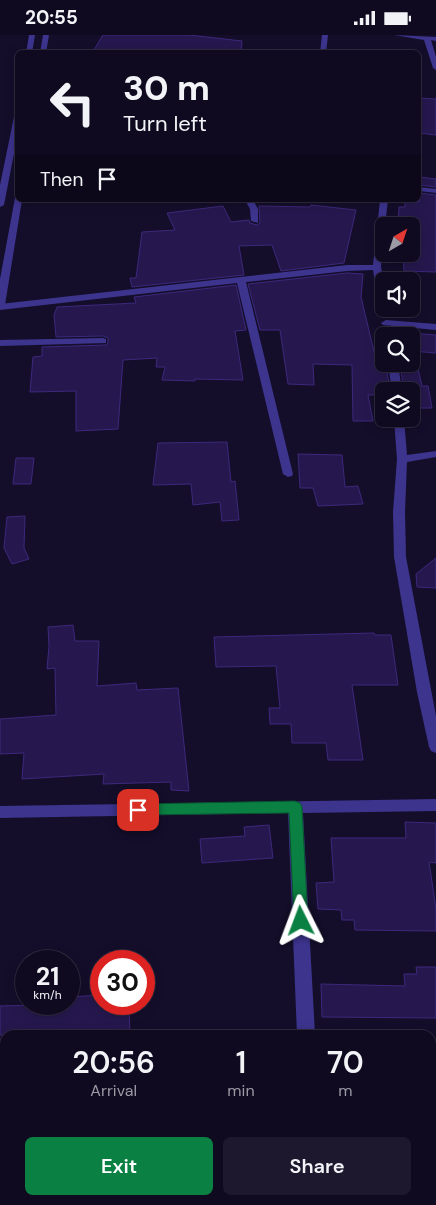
<!DOCTYPE html>
<html lang="en">
<head>
<meta charset="utf-8">
<style>
  body { margin:0; font-family:"DM Sans",sans-serif; background:#1d182d; color:#f1f3f6; height:100vh; display:flex; flex-direction:column; font-size:19px; white-space:nowrap }
  * { box-sizing:border-box; margin:0 }
  p { font-size:16px; color:#9b9aa5 }
  .icon { flex:none; width:28px; height:28px; fill:none; stroke:currentColor; stroke-width:2; stroke-linecap:round; stroke-linejoin:round }
  .map { position:relative; flex:1; overflow:hidden }
  .panel { position:absolute; left:0px; top:995px; width:436px; height:175px; display:flex; flex-direction:column; background:#0f0a20; border-radius:15px 15px 0 0; box-shadow:0 2px 12px #0003,0 0 0 1px #2f2b3e }
  .panel>* { flex:none }
  .banner { position:absolute; left:15px; top:15px; width:406px; height:152px; border-radius:8px; box-shadow:0 2px 12px #0003,0 0 0 1px #2f2b3e; background:#0f0a20; color:#f1f3f6; overflow:hidden }
  .needle { width:32px; rotate:39deg }
  .tools { position:absolute; left:375px; top:182px; display:grid; gap:10px }
  .tools a { display:grid; place-items:center; width:45px; height:45px; border-radius:8px; background:#0f0a20; box-shadow:0 2px 12px #0003,0 0 0 1px #2f2b3e; font-size:25px }
  .speed { position:absolute; left:15px; top:915px; display:flex; gap:10px; font-size:25px; font-weight:700; text-align:center }
  .speed>* { display:grid; place-content:center; width:65px; height:65px; border-radius:50%; background:#0f0a20; box-shadow:0 2px 12px #0003,0 0 0 1px #2f2b3e; line-height:1 }
  .speed small { font-size:12px; font-weight:400 }
  .speed .limit { border:8px solid #d22; background:#fff; color:#111 }
  .pin { position:absolute; display:grid; place-items:center; width:42px; height:42px; color:#fff; margin:-21px; border-radius:10px; box-shadow:0 2px 8px #0006 }
  .me { position:absolute; width:55px; margin:-28px; rotate:357deg; stroke-linejoin:round; filter:drop-shadow(0 0 4px #0008) }
  .turn { display:flex; align-items:center; gap:18px; height:105px; padding:0 25px; font-size:22px }
  .turn .icon { width:65px; height:65px; stroke-width:2.5 }
  .turn b { display:block; font-size:35px; line-height:42px }
  .then { display:flex; align-items:center; height:48px; padding:0 25px; background:#0003; gap:10px; font-size:19px }
  .eta { display:flex; justify-content:space-evenly; align-items:center; height:85px; text-align:center }
  .eta b { font-size:30px; font-weight:600; line-height:35px }
  .action { display:flex; gap:10px; margin-top:auto; padding:10px 25px }
  .action a { flex:1; height:58px; border-radius:8px; background:#0b8043; color:#fff; font-size:20px; font-weight:600; line-height:58px; text-align:center }
  .action a+a { background:#1d182d; color:#f1f3f6 }
  .status { display:flex; justify-content:space-between; align-items:center; height:35px; padding:0 25px; background:#0f0a20; direction:ltr }
  .status svg { height:14px; fill:currentColor }
  .map>svg:first-child { display:block }
  .building { fill:#26184e; stroke:#3d287c }
  .lines { fill:none; stroke-linecap:round; stroke-linejoin:round }
  .minor { fill:#3d348e; fill-rule:evenodd }
  .tertiary { fill:#3d348e; fill-rule:evenodd }
  .route { fill:#0b8043; stroke:#07532c }
</style>
</head>
<body>
<div class="status"><b>20:55</b><svg viewBox="0 0 49 12"><path d="M0 12V9h3v3zM5 12V6h3v6zM10 12V3h3v9zM15 12V0h3v12zM26 1h20v11H26zM47 4h2v5h-2z"/></svg></div>
<div class="map">
<svg width="436" height="1170" viewBox="0 0 436 1170">
  <rect width="100%" height="100%" fill="#140e2b"/>
  <g class="building">
    <path d="M103 0H189L242 6 241 18H92Z"/>
    <path d="M419 63 436 64V100L419 98Z"/>
    <path d="M419 142 436 144V152L419 150Z"/>
    <path d="M419 158 436 160V237L404 236 403 219H411V191H398L399 172H405V166L419 167Z"/>
    <path d="M311 170 356 175 344 228 281 236 272 210 239 211 244 240 132 252 130 243H136L142 197 175 195 167 178 223 171 231 187 249 185 250 188 257 190 260 188 259 171 310 172Z"/>
    <path d="M347 238 363 239 361 262 377 329H386L390 356H384V360H368L373 386H353L352 330 313 329 314 350 288 349 280 295H260L248 249Z"/>
    <path d="M236 250 246 295 235 296 243 345 195 344V346L162 345 165 332H156L157 323 123 325 118 394 76 396V356L30 357 33 322 42 321V312L106 310 108 308V303L103 301 56 302 54 280 57 272 136 268 134 262Z"/>
    <path d="M411 298 436 300V318L411 316Z"/>
    <path d="M400 329H417L422 351H428L432 373H415L411 356H404Z"/>
    <path d="M227 407 231 447 235 446 239 485 222 486 220 467 193 470 191 449 153 450 158 408Z"/>
    <path d="M298 419 342 420 345 452 358 451 363 469 318 471 313 453H300Z"/>
    <path d="M16 423H34L31 449H13Z"/>
    <path d="M25 481 24 513 29 524 12 529 4 513 7 482Z"/>
    <path d="M436 523V553L417 552 416 539Z"/>
    <path d="M73 590 75 606H99L97 651 136 648 137 655 178 653 189 756 171 755V747L103 749 104 739 22 744 24 718 0 719V684L56 680 55 633 47 634 49 611 48 592Z"/>
    <path d="M374 598 375 600H391L398 650H352L363 725H328L326 708H292L291 689H270L269 673H280L276 631 216 632 214 602Z"/>
    <path d="M405 787 436 788V828L429 827 436 874V896L355 895 354 885H342L341 875 318 874 316 848 334 847 331 803H406Z"/>
    <path d="M269 790 273 823 202 828 200 804 245 801 244 792Z"/>
    <path d="M416 932H436V983L322 982 321 949 405 951 404 939H417Z"/>
    <path d="M101 960V969H129L130 1000H0V971L69 969V962Z"/>
  </g>
  <g class="lines">
    <g class="minor">
      <path d="M322 0H328L326 18H320Z"/>
      <path d="M394 0 436 2V6L431 5 436 22V35L433 33 424 5Z"/>
      <path d="M419 152 436 154V158L419 156Z"/>
      <path d="M245 165H253L258 174V188L251 186 250 174Z"/>
      <path d="M380 165H388L385 191H384L381 232 384 246V274L387 275 384 276 379 273 373 235 347 236 246 247 293 439 292 441 288 442 283 439 237 248 0 275V269L347 230H373Z"/>
      <path d="M386 285 436 289V295L383 290 381 288Z"/>
      <path d="M103 303 106 304V308L0 311V305Z"/>
      <path d="M388 329H398L402 356H392Z"/>
      <path d="M394 384H404L407 420 436 416V422L407 427 405 477 406 522 436 681V718L431 716 429 712 417 657 394 522 393 477 397 424Z"/>
      <path d="M436 764V776L303 778 315 1000H297L288 778 0 783V771Z"/>
      <path d="M305 1165H323L324 1170H306Z"/>
    </g>
    <g class="tertiary">
      <path d="M29 0H35L32 18H26Z"/>
      <path d="M43 0H49L46 18H40Z"/>
      <path d="M18 75V98L4 170 0 172V150L15 77Z"/>
      <path d="M15 163 22 165 5 270 0 273V244Z"/>
    </g>
  </g>
  <path class="route" d="M295 766 300 768 302 772 308 886 306 890 301 892 296 890 294 886 289 778 138 780 133 779 131 775 133 771 138 769Z"/>
</svg>
<div class="tools">
<a><svg class="needle" viewBox="-14 -14 28 28"><path d="M0-13l5 13h-10z" fill="#e53935"/><path d="M0 13l5-13h-10z" fill="#9b9aa5"/></svg></a>
<a><svg class="icon" aria-label="sound" viewBox="0 0 24 24"><path d="M4 9h4l5-4v14l-5-4H4zM17 9q2 3 0 6"/></svg></a>
<a><svg class="icon" aria-label="search" viewBox="0 0 24 24"><circle cx="10" cy="10" r="6"/><path d="M15 15l6 6"/></svg></a>
<a><svg class="icon" aria-label="layers" viewBox="0 0 24 24"><path d="M12 4l9 5-9 5-9-5zM3 14l9 5 9-5"/></svg></a>
</div>
<div class="speed"><div>21<small>km/h</small></div><div class="limit">30</div></div>
<div class="pin" style="left:138px;top:775px;background:#d93025"><svg class="icon" aria-label="arrive" viewBox="0 0 24 24"><path d="M6 21V4h12l-3 4 3 4H6"/></svg></div>
<svg class="me" style="left:301px;top:886px" viewBox="-20 -20 40 40"><path d="M0-17L14 15 0 8-14 15z" fill="#0b8043" stroke="#fff" stroke-width="4"/></svg>
<div class="banner">
<div class="turn"><svg class="icon" aria-label="left" viewBox="0 0 24 24"><path d="M17 20v-9H6M10 6l-5 5 5 5"/></svg><div><b>30 m</b>Turn left</div></div>
<div class="then">Then<svg class="icon" aria-label="arrive" viewBox="0 0 24 24"><path d="M6 21V4h12l-3 4 3 4H6"/></svg></div>
</div>
<section class="panel">
<div class="eta">
<div><b>20:56</b><p>Arrival</p></div>
<div><b>1</b><p>min</p></div>
<div><b>70</b><p>m</p></div>
</div>
<div class="action"><a>Exit</a><a>Share</a></div>
</section>
</div>
</body>
</html>
